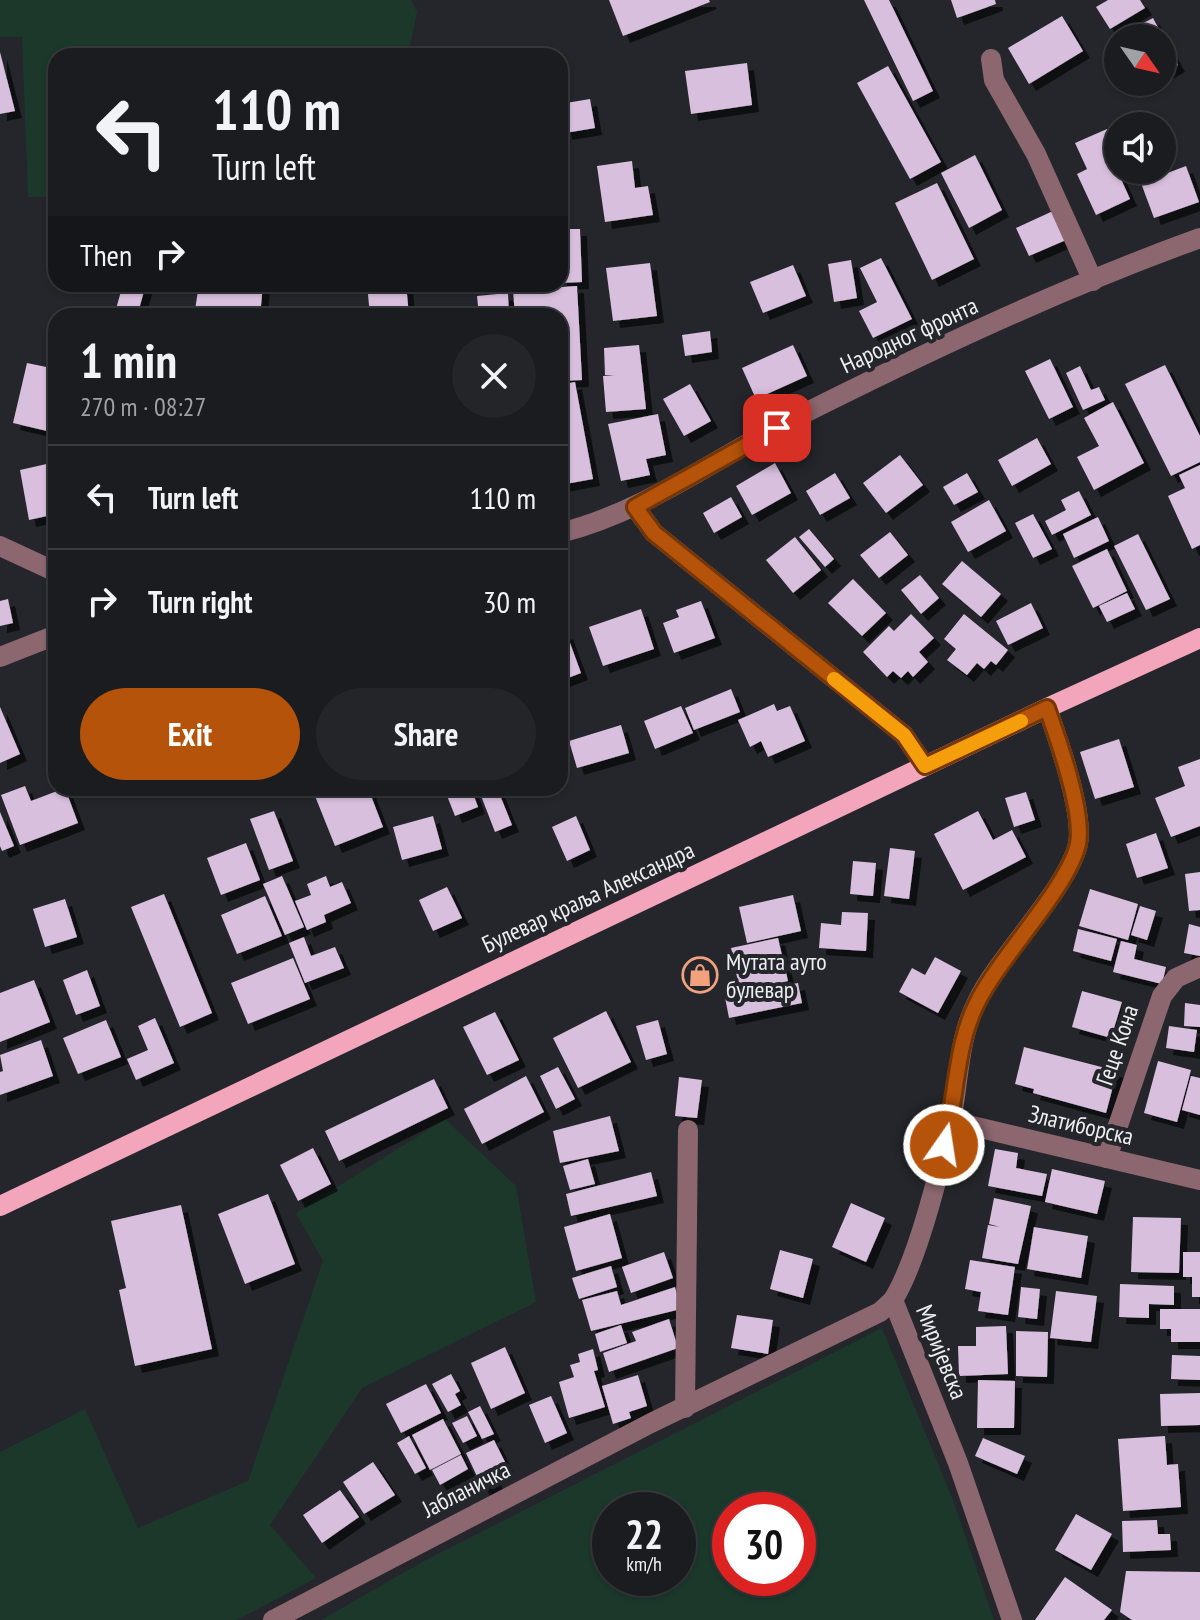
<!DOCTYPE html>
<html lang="en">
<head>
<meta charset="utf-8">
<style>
  body { margin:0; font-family:"PT Sans Narrow",sans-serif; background:#242529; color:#f1f3f6; height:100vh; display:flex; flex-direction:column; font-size:30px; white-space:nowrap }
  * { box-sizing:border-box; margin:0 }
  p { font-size:26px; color:#a0a1a5 }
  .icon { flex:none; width:44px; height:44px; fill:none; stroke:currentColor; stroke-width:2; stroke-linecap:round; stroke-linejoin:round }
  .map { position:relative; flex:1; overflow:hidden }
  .details { position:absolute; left:48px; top:308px; width:520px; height:488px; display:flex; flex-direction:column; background:#1b1c20; border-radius:24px; box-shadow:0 2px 6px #0004,0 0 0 2px #393a3e }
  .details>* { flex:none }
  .guide { position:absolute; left:48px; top:48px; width:520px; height:244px; border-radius:24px; box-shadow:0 2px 6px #0004,0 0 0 2px #393a3e; background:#1b1c20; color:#f1f3f6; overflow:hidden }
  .needle { width:52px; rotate:124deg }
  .tools { position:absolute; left:1104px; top:24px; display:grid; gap:16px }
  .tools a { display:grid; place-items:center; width:72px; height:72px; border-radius:50%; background:#1b1c20; box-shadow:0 2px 6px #0004,0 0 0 2px #393a3e; font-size:40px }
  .speed { position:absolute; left:592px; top:1492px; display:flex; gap:16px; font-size:40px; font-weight:700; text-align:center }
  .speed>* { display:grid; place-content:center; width:104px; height:104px; border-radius:50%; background:#1b1c20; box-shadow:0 2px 6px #0004,0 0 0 2px #393a3e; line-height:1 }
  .speed small { font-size:20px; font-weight:400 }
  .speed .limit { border:12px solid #d22; background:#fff; color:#111 }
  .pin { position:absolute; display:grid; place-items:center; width:68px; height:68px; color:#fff; margin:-34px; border-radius:16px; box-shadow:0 4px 12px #0006 }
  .me { position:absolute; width:88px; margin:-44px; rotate:13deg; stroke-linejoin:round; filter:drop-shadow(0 0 6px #0008) }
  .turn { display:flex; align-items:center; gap:28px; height:168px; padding:0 32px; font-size:36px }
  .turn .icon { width:104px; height:104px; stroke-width:2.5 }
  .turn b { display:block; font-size:56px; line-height:68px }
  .then { display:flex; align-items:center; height:76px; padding:0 32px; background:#0003; gap:16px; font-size:30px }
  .round { display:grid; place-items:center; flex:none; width:84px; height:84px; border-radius:42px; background:#242529 }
  .head { display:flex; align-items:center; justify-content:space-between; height:136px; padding:0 32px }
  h1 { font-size:48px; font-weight:600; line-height:60px }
  .action { display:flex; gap:16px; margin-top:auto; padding:16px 32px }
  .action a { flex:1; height:92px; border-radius:48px; background:#b45309; color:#fff; font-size:32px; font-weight:600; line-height:92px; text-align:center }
  .action a+a { background:#242529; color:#f1f3f6 }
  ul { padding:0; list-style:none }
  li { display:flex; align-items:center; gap:24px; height:104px; padding:0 32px; border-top:2px solid #393a3e }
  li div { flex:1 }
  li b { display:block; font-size:30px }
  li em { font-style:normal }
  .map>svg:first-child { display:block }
  .green { fill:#1b382b; fill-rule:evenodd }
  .building { fill:#d8bfde; filter:url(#shadow) }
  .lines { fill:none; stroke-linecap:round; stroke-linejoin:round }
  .minor { stroke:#8c6770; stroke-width:20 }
  .major { stroke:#f3a6bb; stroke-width:20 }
  .route-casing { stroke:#753606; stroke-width:20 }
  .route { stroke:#b45309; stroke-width:14 }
  .slow { stroke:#f59e0b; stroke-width:14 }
  .labels { text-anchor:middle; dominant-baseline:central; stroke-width:8; stroke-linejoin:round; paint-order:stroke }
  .street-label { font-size:24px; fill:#eceef1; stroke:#24262b }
  .poi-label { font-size:24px; fill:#eceef1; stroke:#24262b; text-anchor:start }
</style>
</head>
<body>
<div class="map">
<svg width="1200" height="1620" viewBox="0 0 1200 1620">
  <defs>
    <filter id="shadow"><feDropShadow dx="7" dy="7" stdDeviation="0" flood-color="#0009"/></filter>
  </defs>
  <rect width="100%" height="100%" fill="#24262b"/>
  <g class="green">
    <path d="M0 0H411L417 12 408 56H56V191L50 197H28L22 37H0Z"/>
    <path d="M445 1119 516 1186 536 1302 362 1388 270 1525 316 1578 237 1620H0V1452L85 1409 138 1528 248 1481 323 1261 296 1213Z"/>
    <path d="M882 1328 953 1500 994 1620H321L422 1562ZM610 1510H678V1578H610ZM798 1510V1578H730V1510Z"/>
  </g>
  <g class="building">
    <path d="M609 0H709L710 2 623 36Z"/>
    <path d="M864 0H889L933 91 913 101Z"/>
    <path d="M951 0H995L996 4 957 18Z"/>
    <path d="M1108 0H1140L1145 8 1110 29 1096 7Z"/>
    <path d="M1062 16 1083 51 1029 84 1008 48Z"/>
    <path d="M1153 18 1178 65 1162 74V38H1118V53L1111 40Z"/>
    <path d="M0 52 15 111 0 114Z"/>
    <path d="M747 63 752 105 691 114 685 71Z"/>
    <path d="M888 66 941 162 910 179 857 83Z"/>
    <path d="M590 99 595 128 565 133 560 104Z"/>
    <path d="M1107 129 1118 154 1117 170 1130 199 1096 215 1077 174 1087 169 1075 143Z"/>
    <path d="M975 155 1002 210 969 228 941 173Z"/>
    <path d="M632 161 635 188 648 186 653 215 605 222 597 166Z"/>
    <path d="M1186 166 1199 202 1154 218 1141 183Z"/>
    <path d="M937 183 974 259 932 280 895 203Z"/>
    <path d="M1053 211 1066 240 1029 256 1016 228Z"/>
    <path d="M560 229H580L582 282 560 283Z"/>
    <path d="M881 258 912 319 873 338 859 311 877 302 860 268Z"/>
    <path d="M851 260 857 298 834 302 828 264Z"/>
    <path d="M650 263 657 316 613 321 606 268Z"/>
    <path d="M793 265 806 296 763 313 750 282Z"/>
    <path d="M123 284H146L137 316H114Z"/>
    <path d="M199 284H263L260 316H215V310H195Z"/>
    <path d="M367 284H406L409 316H370Z"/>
    <path d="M577 286 582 380 560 381V316H515L513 290Z"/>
    <path d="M508 293 509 316H479L477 296Z"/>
    <path d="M710 331 712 352 685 356 682 335Z"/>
    <path d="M639 345 646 409 606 412 603 376 615 375H605L604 348Z"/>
    <path d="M793 345 807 376 756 399 742 368Z"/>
    <path d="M1050 359 1073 407 1049 419 1025 371Z"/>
    <path d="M27 363 56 369V391L47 431 13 423Z"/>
    <path d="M1165 365 1200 436V462L1171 476 1125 384Z"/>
    <path d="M1080 366 1091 390 1099 387 1105 400 1083 410 1066 373Z"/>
    <path d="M575 382 593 479 560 485V385Z"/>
    <path d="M690 384 711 421 684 436 663 399Z"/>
    <path d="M1113 402 1144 463 1094 490 1077 457 1099 446 1084 418Z"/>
    <path d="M658 414 666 455 646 459 650 475 621 481 608 424Z"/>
    <path d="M1037 438 1051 464 1012 486 998 460Z"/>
    <path d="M900 455 923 485 886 513 863 483Z"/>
    <path d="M51 463 56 514 29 520 20 470Z"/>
    <path d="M775 463 791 493 752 515 736 486Z"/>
    <path d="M1200 465V545L1192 549 1168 496 1185 488 1179 475Z"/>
    <path d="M835 473 850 498 820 515 806 491Z"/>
    <path d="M967 473 978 492 954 505 943 487Z"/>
    <path d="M1079 491 1091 515 1052 535 1045 521 1066 510 1061 500Z"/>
    <path d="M731 497 742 517 714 533 703 513Z"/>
    <path d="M989 500 1006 531 968 552 951 522Z"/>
    <path d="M1033 514 1052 549 1033 558 1015 523Z"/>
    <path d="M1098 517 1109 541 1074 558 1063 534Z"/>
    <path d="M809 529 834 559 825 567 799 537Z"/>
    <path d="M890 532 908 555 879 578 860 555Z"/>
    <path d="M1138 534 1170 599 1146 610 1114 546Z"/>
    <path d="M795 537 821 570 793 593 766 560Z"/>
    <path d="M1107 549 1127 591 1093 608 1072 566Z"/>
    <path d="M962 561 1001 594 981 617 942 584Z"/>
    <path d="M920 575 939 598 921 614 901 590Z"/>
    <path d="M853 579 886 613 862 636 828 603Z"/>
    <path d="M1127 593 1135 609 1107 622 1099 606Z"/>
    <path d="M8 599 13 623 0 626V601Z"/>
    <path d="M701 601 715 638 674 653 663 623 679 617 676 610Z"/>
    <path d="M1031 603 1043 628 1008 645 996 621Z"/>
    <path d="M641 609 654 649 603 666 589 627Z"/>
    <path d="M911 614 934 638 919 652 928 662 913 677 908 671 901 678 893 671 887 677 863 652 889 626 894 631Z"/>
    <path d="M964 614 1008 650 996 665 991 661 984 669 977 663 967 675 947 660 956 649 944 639Z"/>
    <path d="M566 632 581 673 560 681V634Z"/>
    <path d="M731 689 740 712 694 730 685 708Z"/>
    <path d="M774 704 777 711 790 706 805 741 768 757 761 741 750 747 738 720Z"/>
    <path d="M681 706 693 733 655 749 644 721Z"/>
    <path d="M0 707 20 754 0 763Z"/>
    <path d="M621 725 629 753 577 768 569 741Z"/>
    <path d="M1119 739 1134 787 1095 799 1080 752Z"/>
    <path d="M1200 759V826L1171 837 1155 798 1185 786 1178 767Z"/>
    <path d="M25 786 31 801 65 788 78 823 20 845 1 795Z"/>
    <path d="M335 788H368L383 827 335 846 315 796Z"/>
    <path d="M444 788H471L478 807 455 816Z"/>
    <path d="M478 788H497L512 825 495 832Z"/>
    <path d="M1026 792 1035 820 1014 827 1005 798Z"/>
    <path d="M274 811 293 861 269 870 250 819Z"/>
    <path d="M978 811 993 840 1012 830 1026 857 963 890 934 834Z"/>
    <path d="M0 812 14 846 2 851 0 846Z"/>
    <path d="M433 816 442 849 402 860 393 827Z"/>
    <path d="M576 816 590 850 567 861 552 827Z"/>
    <path d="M1156 833 1168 868 1137 878 1126 844Z"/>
    <path d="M246 843 260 880 221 895 207 858Z"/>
    <path d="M890 848 915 851 909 899 884 896Z"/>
    <path d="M853 861 876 863 873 896 850 894Z"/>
    <path d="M1200 872V910L1189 911 1185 874Z"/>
    <path d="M282 876 304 927 285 935 263 884Z"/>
    <path d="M326 876 330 887 342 882 351 903 324 915 326 922 307 930 295 901 311 895 307 884Z"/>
    <path d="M447 887 462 918 433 931 419 900Z"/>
    <path d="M1090 889 1138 904 1128 940 1079 926Z"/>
    <path d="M164 894 212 1013 180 1027 131 907Z"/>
    <path d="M793 895 801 931 747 943 739 907Z"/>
    <path d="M265 896 282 936 237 954 221 915Z"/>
    <path d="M65 899 77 937 45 947 33 909Z"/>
    <path d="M1140 906 1156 911 1147 940 1131 935Z"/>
    <path d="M842 912 868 913 866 951 819 948 821 923 841 925Z"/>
    <path d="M1189 924 1200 927V956L1184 953Z"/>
    <path d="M1078 929 1117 939 1111 961 1073 951Z"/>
    <path d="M304 937 311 956 335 947 344 968 305 983 289 943Z"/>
    <path d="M778 938 788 981 740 992 731 948Z"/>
    <path d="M1121 941 1137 945 1134 959 1166 967 1162 984 1113 972Z"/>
    <path d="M935 957 961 971 938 1013 899 992 912 968 925 975Z"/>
    <path d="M293 958 310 999 248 1024 231 983Z"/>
    <path d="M87 970 100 1006 76 1015 63 980Z"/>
    <path d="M34 980 50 1022 0 1042V993Z"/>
    <path d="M798 983 802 1003 729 1018 723 987 736 985 738 995Z"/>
    <path d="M1082 991 1122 1002 1111 1038 1072 1027Z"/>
    <path d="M1185 1003 1200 1005V1027L1184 1026Z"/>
    <path d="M606 1011 631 1062 578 1088 553 1038Z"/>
    <path d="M495 1012 519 1060 487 1075 463 1027Z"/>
    <path d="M155 1018 174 1063 136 1080 127 1059 148 1050 138 1026Z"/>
    <path d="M106 1020 121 1057 78 1074 63 1038Z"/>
    <path d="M658 1020 667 1054 646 1060 636 1026Z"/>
    <path d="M1169 1026 1197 1030 1194 1052 1166 1048Z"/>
    <path d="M41 1040 53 1076 0 1095V1072L3 1071 0 1055Z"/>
    <path d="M1024 1047 1117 1071 1106 1113 1033 1093 1034 1089 1015 1084Z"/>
    <path d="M1158 1061 1191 1070 1177 1122 1144 1113Z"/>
    <path d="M558 1067 575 1099 556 1109 540 1076Z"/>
    <path d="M526 1076 544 1112 482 1144 464 1109Z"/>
    <path d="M1191 1076 1200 1078V1115L1182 1110Z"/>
    <path d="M679 1077 702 1080 697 1118 675 1116Z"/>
    <path d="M434 1079 448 1108 339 1161 325 1131Z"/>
    <path d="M610 1116 619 1151 560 1163 553 1131Z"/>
    <path d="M313 1148 331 1184 298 1201 280 1165Z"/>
    <path d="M995 1149 1018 1153 1016 1168 1047 1174 1042 1196 988 1186Z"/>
    <path d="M588 1159 595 1184 570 1190 563 1166Z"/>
    <path d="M1052 1169 1105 1181 1097 1214 1045 1202Z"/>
    <path d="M651 1172 657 1196 571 1216 566 1194Z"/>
    <path d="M268 1194 295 1264 245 1284 218 1214Z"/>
    <path d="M994 1198 1031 1206 1018 1264 982 1258 988 1225 1000 1227 989 1224Z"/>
    <path d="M851 1203 885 1218 866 1262 832 1247Z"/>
    <path d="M181 1205 212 1349 135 1366 119 1290 126 1288 111 1221Z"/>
    <path d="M610 1214 622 1258 576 1271 564 1227Z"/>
    <path d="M1133 1217 1181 1218 1179 1273 1131 1272Z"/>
    <path d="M1034 1227 1088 1236 1081 1278 1027 1269Z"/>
    <path d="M780 1250 813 1259 803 1298 770 1289Z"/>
    <path d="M664 1252 673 1278 631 1293 622 1267Z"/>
    <path d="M1183 1252H1200V1297H1192V1277H1183Z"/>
    <path d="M970 1260 1015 1267 1008 1315 978 1311 981 1292 965 1289Z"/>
    <path d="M611 1266 617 1287 579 1299 572 1278Z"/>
    <path d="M1120 1284 1174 1286V1305L1149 1304V1318L1119 1317Z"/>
    <path d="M675 1287 681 1309 591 1331 582 1300 617 1291 621 1305Z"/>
    <path d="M1021 1287 1040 1289 1037 1319 1018 1317Z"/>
    <path d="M1056 1291 1097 1296 1091 1342 1050 1338Z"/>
    <path d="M1160 1309H1200V1342H1171V1329H1160Z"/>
    <path d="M737 1315 773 1320 768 1354 731 1348Z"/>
    <path d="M669 1319 678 1348 609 1372 603 1353 636 1341 632 1332Z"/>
    <path d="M621 1325 627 1343 600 1352 595 1334Z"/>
    <path d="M1006 1326 1008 1374 959 1376 958 1346H976V1327Z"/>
    <path d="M1016 1331 1048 1332 1047 1377 1016 1376Z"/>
    <path d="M505 1347 525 1393 491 1409 471 1363Z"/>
    <path d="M593 1349 598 1370 594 1371 605 1407 569 1418 559 1382 574 1377 570 1365 580 1362 578 1354Z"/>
    <path d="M1172 1355 1200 1356V1380L1171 1379Z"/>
    <path d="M451 1374 460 1391 455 1394 461 1405 448 1412 432 1384Z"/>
    <path d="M638 1375 647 1406 629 1412 631 1418 613 1424 602 1386Z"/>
    <path d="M978 1380 1015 1381 1014 1428H977Z"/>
    <path d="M426 1384 441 1413 401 1433 386 1404Z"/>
    <path d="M1200 1393V1425L1161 1426 1160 1394Z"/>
    <path d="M551 1396 567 1433 545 1443 529 1405Z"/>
    <path d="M480 1406 494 1434 482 1439 468 1412Z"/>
    <path d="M467 1416 477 1436 463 1443 452 1423Z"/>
    <path d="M443 1419 461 1454 430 1470 412 1435Z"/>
    <path d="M409 1436 426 1468 415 1474 397 1443Z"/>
    <path d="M1165 1436 1167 1465 1178 1464 1181 1507 1123 1511 1118 1439Z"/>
    <path d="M983 1438 1025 1456 1017 1474 975 1456Z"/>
    <path d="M494 1440 507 1466 492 1473 496 1483 483 1489 466 1453Z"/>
    <path d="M461 1455 468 1469 440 1485 432 1470Z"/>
    <path d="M373 1462 395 1495 364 1514 343 1482Z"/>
    <path d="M340 1490 359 1517 322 1543 303 1515Z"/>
    <path d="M1076 1514 1112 1534 1091 1570 1055 1550Z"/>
    <path d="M1157 1520 1158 1534H1170L1171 1550 1123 1552 1122 1521Z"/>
    <path d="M1126 1571 1200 1572V1620H1132L1120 1612Z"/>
    <path d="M1065 1577 1112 1610 1104 1620H1035Z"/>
  </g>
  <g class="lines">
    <g class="minor">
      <path d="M991 59 994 80 1036 154 1093 281"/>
      <path d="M635 507 654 533 904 735 925 766"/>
      <path d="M560 533C644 512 713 460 789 421 922 354 1059 289 1200 238"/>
      <path d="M0 546 56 572"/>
      <path d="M0 657 56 635"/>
      <path d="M951 1121 1200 1180"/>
      <path d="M1107 1158 1162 996 1176 978 1200 967"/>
      <path d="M685 1408 688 1130"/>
      <path d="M273 1620 651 1423 880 1312 893 1300"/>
      <path d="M1012 1620 958 1463 893 1300C918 1260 940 1169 951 1121 959 1081 958 1039 977 1002 999 956 1068 888 1078 844 1084 812 1058 739 1047 708"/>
    </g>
    <path class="major" d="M0 1206 1047 708 1200 638"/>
  </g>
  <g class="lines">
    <defs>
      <path id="route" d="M777 428 635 507 654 533 904 735 925 766 1047 708C1058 739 1084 812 1078 844 1068 888 1000 956 977 1003 955 1046 957 1098 944 1145"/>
    </defs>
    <use href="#route" class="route-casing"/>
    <use href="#route" class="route"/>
    <path class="slow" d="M834 679 904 735 925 766 1021 721"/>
  </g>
  <defs>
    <symbol id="shop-ring" viewBox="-11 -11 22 22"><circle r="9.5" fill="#24262b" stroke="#f1a17d" stroke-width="1.5"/><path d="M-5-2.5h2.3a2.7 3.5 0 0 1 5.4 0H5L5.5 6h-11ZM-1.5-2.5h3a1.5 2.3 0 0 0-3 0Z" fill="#f1a17d"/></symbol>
  </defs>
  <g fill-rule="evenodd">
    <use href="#shop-ring" x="680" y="955" width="40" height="40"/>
  </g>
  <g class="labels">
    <g class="street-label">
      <text transform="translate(909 335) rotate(-25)">Народног фронта</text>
      <text transform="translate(588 897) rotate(-25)">Булевар краља Александра</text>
      <text transform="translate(1117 1045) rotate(-71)">Геце Кона</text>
      <text transform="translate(1081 1125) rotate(13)">Златиборска</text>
      <text transform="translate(942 1352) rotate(68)">Миријевска</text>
      <text transform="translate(466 1489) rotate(-27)">Јабланичка</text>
    </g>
    <g class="poi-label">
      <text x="726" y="961">Мутата ауто<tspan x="726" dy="28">булевар</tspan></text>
    </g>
  </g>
</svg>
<div class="tools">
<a><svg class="needle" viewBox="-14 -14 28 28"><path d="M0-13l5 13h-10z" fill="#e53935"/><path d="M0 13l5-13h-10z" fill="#a0a1a5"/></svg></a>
<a><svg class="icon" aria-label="sound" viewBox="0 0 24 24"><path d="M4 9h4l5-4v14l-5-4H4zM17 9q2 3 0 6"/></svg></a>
</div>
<div class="speed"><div>22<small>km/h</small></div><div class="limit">30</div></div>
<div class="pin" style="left:777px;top:428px;background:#d93025"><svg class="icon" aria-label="arrive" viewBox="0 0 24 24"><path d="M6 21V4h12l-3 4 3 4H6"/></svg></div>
<svg class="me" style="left:944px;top:1145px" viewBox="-20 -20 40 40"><circle r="17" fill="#b45309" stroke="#fff" stroke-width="3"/><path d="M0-11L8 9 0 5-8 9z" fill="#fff"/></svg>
<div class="guide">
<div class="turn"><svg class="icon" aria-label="left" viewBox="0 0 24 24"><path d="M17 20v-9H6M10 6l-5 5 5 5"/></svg><div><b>110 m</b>Turn left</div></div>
<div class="then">Then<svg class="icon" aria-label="right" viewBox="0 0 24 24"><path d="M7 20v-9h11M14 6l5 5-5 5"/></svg></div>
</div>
<section class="details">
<div class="head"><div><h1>1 min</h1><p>270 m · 08:27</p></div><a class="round"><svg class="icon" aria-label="close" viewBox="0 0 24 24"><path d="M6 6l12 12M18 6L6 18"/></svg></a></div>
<ul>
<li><svg class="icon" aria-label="left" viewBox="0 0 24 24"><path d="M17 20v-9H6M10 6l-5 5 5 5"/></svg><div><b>Turn left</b></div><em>110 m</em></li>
<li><svg class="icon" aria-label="right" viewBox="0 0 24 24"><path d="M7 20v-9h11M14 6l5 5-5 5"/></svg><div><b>Turn right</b></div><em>30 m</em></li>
</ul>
<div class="action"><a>Exit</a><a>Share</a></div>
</section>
</div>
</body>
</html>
